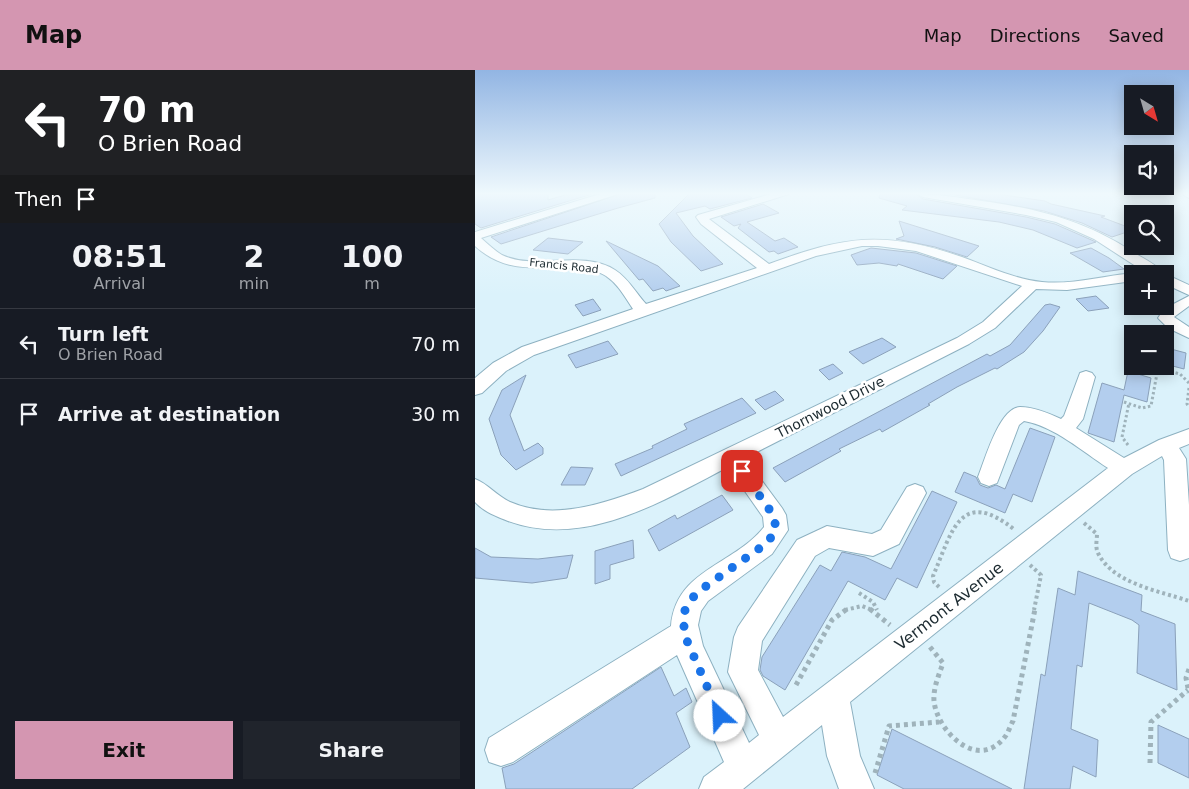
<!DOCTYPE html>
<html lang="en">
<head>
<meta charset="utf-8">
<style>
  body { margin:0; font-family:"DejaVu Sans",sans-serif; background:#20242c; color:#f1f3f6; height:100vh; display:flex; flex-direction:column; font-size:19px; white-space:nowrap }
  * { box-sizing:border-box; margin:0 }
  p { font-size:16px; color:#9ea1a6 }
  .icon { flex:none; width:28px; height:28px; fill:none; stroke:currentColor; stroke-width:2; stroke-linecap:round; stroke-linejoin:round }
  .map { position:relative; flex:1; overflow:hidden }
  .panel { display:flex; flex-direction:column; background:#171b24; width:475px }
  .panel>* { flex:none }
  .hud { background:#202124; color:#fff; overflow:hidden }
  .needle { width:32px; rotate:143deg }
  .fabs { position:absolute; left:649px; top:15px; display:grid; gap:10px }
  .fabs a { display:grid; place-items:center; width:50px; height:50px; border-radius:0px; background:#171b24; box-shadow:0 2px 12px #0003; font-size:25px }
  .pin { position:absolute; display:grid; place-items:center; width:42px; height:42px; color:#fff; margin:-21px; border-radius:10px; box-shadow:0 2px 8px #0006 }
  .me { position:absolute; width:55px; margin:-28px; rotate:335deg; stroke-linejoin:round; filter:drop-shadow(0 0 4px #0008) }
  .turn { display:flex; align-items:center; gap:18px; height:105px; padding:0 15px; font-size:22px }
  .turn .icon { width:65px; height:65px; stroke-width:2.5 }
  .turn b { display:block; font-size:35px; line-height:42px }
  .then { display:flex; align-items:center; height:48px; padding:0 15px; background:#0003; gap:10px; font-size:19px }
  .eta { display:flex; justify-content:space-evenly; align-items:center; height:85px; text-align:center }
  .eta b { font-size:30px; font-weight:700; line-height:35px }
  .primary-button { display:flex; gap:10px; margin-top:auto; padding:10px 15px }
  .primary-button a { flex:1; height:58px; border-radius:0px; background:#d496b1; color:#111; font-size:20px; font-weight:700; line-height:58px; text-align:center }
  .primary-button a+a { background:#20242c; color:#f1f3f6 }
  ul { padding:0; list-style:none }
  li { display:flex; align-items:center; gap:15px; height:70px; padding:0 15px; border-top:1px solid #363941 }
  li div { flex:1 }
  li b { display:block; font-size:19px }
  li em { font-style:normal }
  header { display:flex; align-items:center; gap:30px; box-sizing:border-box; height:70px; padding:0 25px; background:#d496b1; color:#111 }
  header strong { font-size:24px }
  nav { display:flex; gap:28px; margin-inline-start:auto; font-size:18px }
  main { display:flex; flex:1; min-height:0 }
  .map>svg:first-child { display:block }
  .building { fill:#b3ceee; stroke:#8ba1ba }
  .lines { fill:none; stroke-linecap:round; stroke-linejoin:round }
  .minor-casing { stroke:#8db1c1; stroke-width:2 }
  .path-far2 { stroke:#9fb3bb; stroke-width:3; stroke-dasharray:2.5 2.5; stroke-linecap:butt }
  .path-far1 { stroke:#9fb3bb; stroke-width:4; stroke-dasharray:3 3; stroke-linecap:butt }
  .path { stroke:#9fb3bb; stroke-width:5; stroke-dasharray:4 4; stroke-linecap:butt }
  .minor { fill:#fff; fill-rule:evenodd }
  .route { stroke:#1a73e8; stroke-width:9; stroke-dasharray:0 16.2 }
  .labels { text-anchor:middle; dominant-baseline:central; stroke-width:5; stroke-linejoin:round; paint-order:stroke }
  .far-street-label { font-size:11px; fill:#1d2b31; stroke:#fff }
  .street-label { font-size:14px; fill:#1d2b31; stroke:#fff }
  .near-street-label { font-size:16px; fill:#1d2b31; stroke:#fff }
</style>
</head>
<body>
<header>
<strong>Map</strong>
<nav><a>Map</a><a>Directions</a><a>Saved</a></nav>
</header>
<main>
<section class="panel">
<div class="hud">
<div class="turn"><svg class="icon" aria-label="left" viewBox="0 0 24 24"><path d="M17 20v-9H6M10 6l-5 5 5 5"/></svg><div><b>70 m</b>O Brien Road</div></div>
<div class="then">Then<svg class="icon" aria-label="arrive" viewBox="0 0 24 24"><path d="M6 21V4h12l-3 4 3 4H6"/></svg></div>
</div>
<div class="eta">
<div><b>08:51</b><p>Arrival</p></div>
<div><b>2</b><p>min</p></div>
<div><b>100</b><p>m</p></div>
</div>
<ul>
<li><svg class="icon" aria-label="left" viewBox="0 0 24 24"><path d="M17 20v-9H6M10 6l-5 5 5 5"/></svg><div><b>Turn left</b><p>O Brien Road</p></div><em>70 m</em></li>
<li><svg class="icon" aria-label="arrive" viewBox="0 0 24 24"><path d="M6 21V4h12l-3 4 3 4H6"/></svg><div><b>Arrive at destination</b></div><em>30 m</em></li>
</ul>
<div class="primary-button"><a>Exit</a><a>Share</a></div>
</section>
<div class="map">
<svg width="714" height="719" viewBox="0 0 714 719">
  <rect width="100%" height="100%" fill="#dbf2fb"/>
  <g class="building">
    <path d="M0 124H73V130L90 125 117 124 6 158 0 154Z"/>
    <path d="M145 124H180V128L143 138 26 174 16 167Z"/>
    <path d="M214 124H271L277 128 235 139 230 136 201 143 218 166 248 194 226 201 196 172 184 154Z"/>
    <path d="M405 124H441L448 129 551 147 580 154 621 172 602 178 558 160 524 152 427 140 432 136 404 128Z"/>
    <path d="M475 124H522L570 131 576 134 630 146 626 147 658 159V160L637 167 607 153 569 141Z"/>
    <path d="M288 134 304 143 272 152 300 171 309 168 323 177 303 184 299 181 294 182 263 158 266 154 259 156 246 147Z"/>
    <path d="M424 151 504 176 492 187 460 177 421 169 429 166Z"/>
    <path d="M73 168 108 172 93 184 58 180Z"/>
    <path d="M131 171 183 196 205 216 191 221 188 218 178 221 168 209 164 210Z"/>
    <path d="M396 178 441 183 482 196 468 209 423 194 422 196 404 193 382 195 376 185Z"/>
    <path d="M616 178 634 188 649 199 628 202 595 183Z"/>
    <path d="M621 226 634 238 613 241 601 229Z"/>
    <path d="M118 229 126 240 108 246 100 235Z"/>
    <path d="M575 234 585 237 568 261 549 282 522 299 520 298 482 317 453 334 455 335 407 362 405 359 364 379 366 381 310 412 298 398 512 284 515 286 535 275 570 235Z"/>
    <path d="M407 268 421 277 388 294 374 282Z"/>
    <path d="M133 271 143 284 101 298 93 285Z"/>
    <path d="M692 278 711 283 709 299 690 294Z"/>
    <path d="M358 294 368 303 354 310 344 300Z"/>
    <path d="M653 301 676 308 672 332 649 325 639 372 613 363 627 313 649 320Z"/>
    <path d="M51 305 35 345 49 381 63 373 68 378V384L41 400 26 385 14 349 27 320Z"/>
    <path d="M300 321 309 330 290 340 280 330Z"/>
    <path d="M267 328 281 343 146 406 140 394 178 378 177 376 212 359 209 354Z"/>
    <path d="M555 358 580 367 557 432 538 424 530 443 480 422 489 402 501 407 505 415 513 418 521 415 530 419Z"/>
    <path d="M96 397 118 398 110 415H86Z"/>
    <path d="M457 421 482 432 442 518 422 508 410 530 373 511 310 620 288 606 285 600 287 587 345 495 356 501 367 482 390 487 416 499Z"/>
    <path d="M247 425 258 440 184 481 173 460 200 445 202 449Z"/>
    <path d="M158 470 159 488 135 495V509L120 514V481Z"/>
    <path d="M0 478 16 487 63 489 98 485 92 508 57 513 0 508Z"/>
    <path d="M603 501 667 525 666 541 700 554 702 620 662 603 664 555 657 550 614 533 607 597 602 595 596 659 623 670 621 707 598 696 595 719H549L566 604 570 606 583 518 600 525Z"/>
    <path d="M186 597 199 626 211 618 217 632 201 643 215 677 157 719H31L27 698 39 694Z"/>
    <path d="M683 655 714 669V708L683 693Z"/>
    <path d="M417 659 537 719H429L402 705Z"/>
  </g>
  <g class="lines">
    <defs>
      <g id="minor">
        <path d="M125 124H143L6 168C13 174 20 181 27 185 61 201 107 179 140 200 153 208 161 223 171 234L282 198 226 154 221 147 223 145 296 124H314L234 149 294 194C370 166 408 160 487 187 512 196 539 209 567 212 597 215 628 206 658 203L662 204H658V211L592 220 561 219 520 258 494 274 270 388 307 438 311 445 313 460 297 484 233 531 226 541 223 555 228 576 274 673 284 665 253 602 259 567 263 557 322 470 352 456 397 464 406 460 432 417 440 414 448 417 451 423 424 474 398 486 354 478 340 486 287 571 283 600 308 647 633 398C608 382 579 356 549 351L544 355 522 413 514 416 506 413 503 407C510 390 524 338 545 337 559 337 573 343 586 349L589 346 605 303 611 301 617 303 620 307 608 349 601 358 649 388 684 370 714 359V374L704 378 711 389 714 435V488L705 491 696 488 693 480 689 390 687 386 657 404 375 632 385 686 399 719H364L352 686 347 655 268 719H224L229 707 249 692 202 585 38 692 26 696 14 692 10 680 14 668 196 556C201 499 258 496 289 457L288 447 253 397C187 431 110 479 33 451 21 446 9 442 0 432V409C13 414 22 426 35 432 78 451 128 434 168 419L482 268 508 252 547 216 441 181 403 176H387L341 186 59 285 31 301 7 323 0 325V308L18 293 47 277 158 239C150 227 143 214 131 206 122 200 109 199 98 198 59 196 31 204 0 176V162Z"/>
        <path d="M443 124C465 124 486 128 507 131 565 139 612 151 661 184 670 189 682 195 689 204H673L619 169 581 152 551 145 448 127Z"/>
        <path d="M707 124H714V128Z"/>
        <path d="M690 204 714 215V225L690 214Z"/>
        <path d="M714 226V236L699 247 714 257V268L693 258 683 248 689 239Z"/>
      </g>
    </defs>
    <use href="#minor" class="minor-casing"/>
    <g class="path-far2">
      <path d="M714 318 712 334 714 337"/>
      <path d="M649 332 667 338 676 336 683 298 705 304 714 313"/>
      <path d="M653 375 647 367 654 333"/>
    </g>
    <g class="path-far1">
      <path d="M609 453 622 464C622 470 620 477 623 483 638 514 685 521 714 531"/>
      <path d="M555 495 566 505 559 540"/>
      <path d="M464 517 459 512 458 506C477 462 485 416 540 460"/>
      <path d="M384 523 398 532 402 540"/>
      <path d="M370 540 387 536 397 540"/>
    </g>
    <g class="path">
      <path d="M395 539 415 555"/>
      <path d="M455 577 468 593C464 605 458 618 459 631 462 661 502 701 529 668 533 664 535 656 538 651L560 539"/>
      <path d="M714 599 711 608 714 623"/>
      <path d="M321 615 357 550 372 539"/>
      <path d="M675 693 676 652 713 620"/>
      <path d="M400 703 414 656 464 652"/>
    </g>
    <use href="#minor" class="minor"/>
  </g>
  <linearGradient id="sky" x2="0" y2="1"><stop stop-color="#92b5e3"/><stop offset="0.55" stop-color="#eff9fd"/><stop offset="1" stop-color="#eff9fd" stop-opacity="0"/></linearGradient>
  <rect width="714" height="225" fill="url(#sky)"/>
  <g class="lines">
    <path class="route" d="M245 646 209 564V542L219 526 227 519 292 473 301 460 299 446 267 401"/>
  </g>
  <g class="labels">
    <g class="far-street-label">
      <text transform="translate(89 196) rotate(6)">Francis Road</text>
    </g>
    <g class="street-label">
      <text transform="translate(355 337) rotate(-27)">Thornwood Drive</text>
    </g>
    <g class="near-street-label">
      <text transform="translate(474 536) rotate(-38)">Vermont Avenue</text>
    </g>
  </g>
</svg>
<div class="fabs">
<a><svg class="needle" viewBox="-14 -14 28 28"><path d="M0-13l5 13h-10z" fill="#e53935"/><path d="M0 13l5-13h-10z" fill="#9ea1a6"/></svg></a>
<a><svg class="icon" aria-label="sound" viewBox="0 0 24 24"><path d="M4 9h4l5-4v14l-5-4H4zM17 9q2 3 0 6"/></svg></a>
<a><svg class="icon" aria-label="search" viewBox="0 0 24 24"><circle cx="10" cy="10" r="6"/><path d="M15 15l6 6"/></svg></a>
<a>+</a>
<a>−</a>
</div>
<div class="pin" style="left:267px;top:401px;background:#d93025"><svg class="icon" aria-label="arrive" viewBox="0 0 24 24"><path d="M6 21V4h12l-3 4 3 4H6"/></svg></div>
<svg class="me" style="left:245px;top:646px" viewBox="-20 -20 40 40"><circle r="19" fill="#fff"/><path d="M0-13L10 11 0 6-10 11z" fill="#1a73e8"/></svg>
</div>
</main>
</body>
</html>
